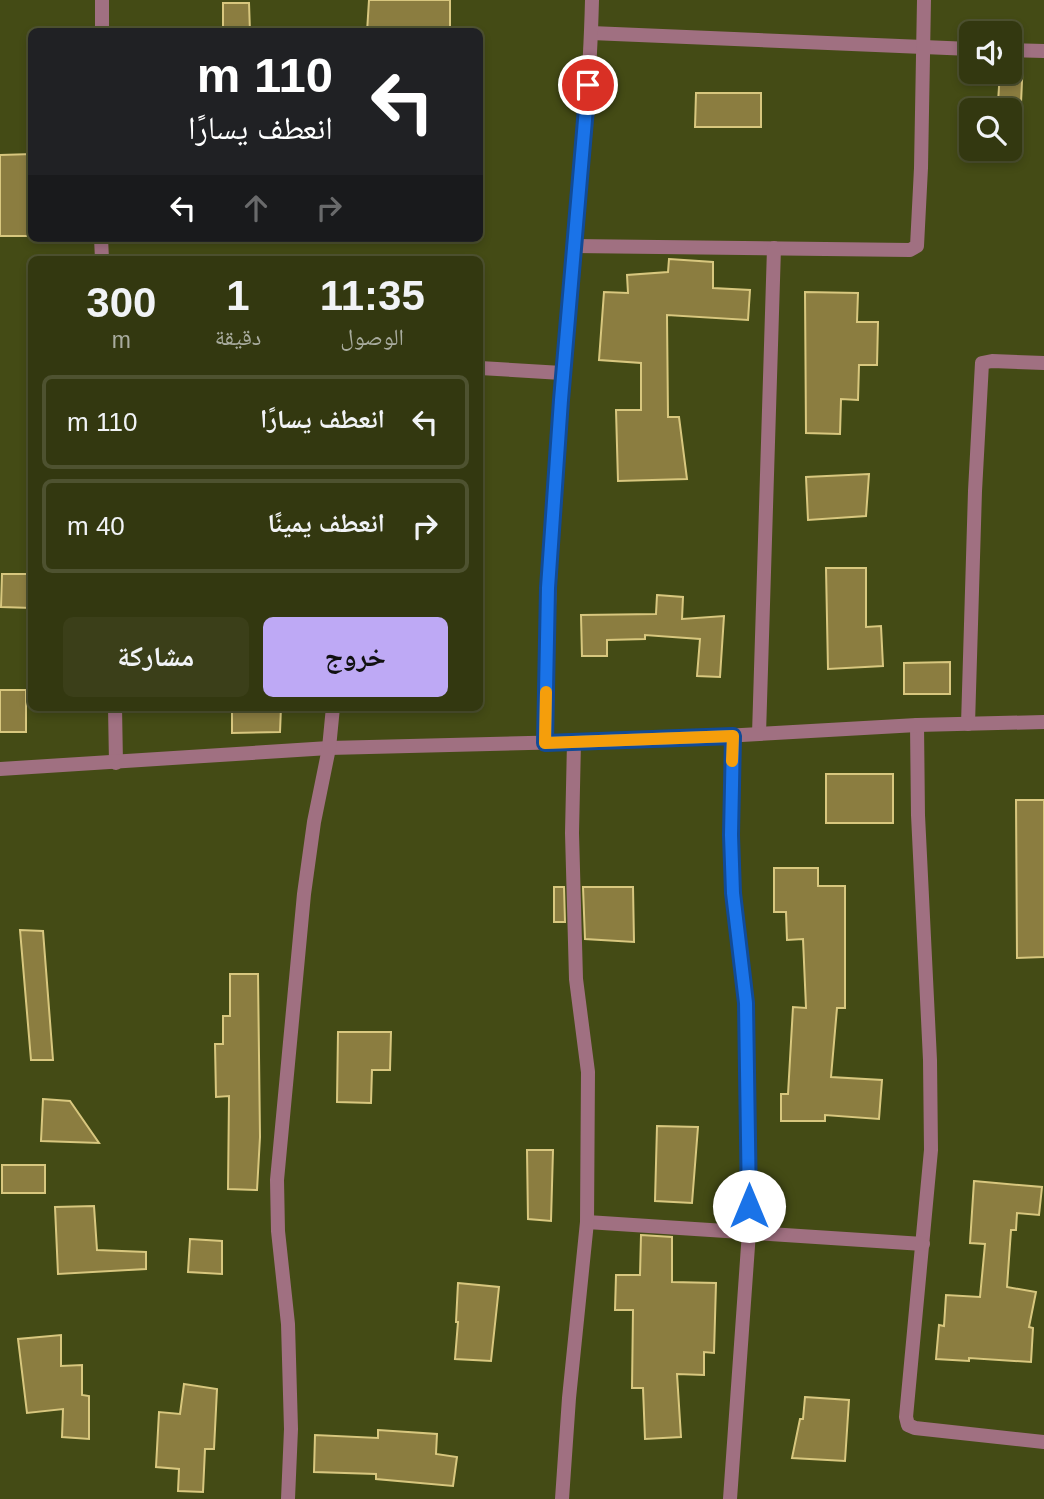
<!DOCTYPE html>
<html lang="ar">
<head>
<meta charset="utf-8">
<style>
  body { margin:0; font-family:Helvetica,"Noto Naskh Arabic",sans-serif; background:#3b3f19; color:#f1f3f6; direction:rtl; height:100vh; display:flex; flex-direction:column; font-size:26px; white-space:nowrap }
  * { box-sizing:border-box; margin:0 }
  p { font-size:23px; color:#a9ac9f }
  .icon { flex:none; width:38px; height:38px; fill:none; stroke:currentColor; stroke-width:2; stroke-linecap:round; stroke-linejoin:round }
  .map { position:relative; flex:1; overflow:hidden; direction:ltr }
  .drawer { position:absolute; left:28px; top:256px; width:455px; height:455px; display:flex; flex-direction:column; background:#333810; border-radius:10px; box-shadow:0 4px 10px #0003,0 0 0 2px #4e5230; direction:rtl }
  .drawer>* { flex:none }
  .top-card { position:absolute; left:28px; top:28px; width:455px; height:214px; border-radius:10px; box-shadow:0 4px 10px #0003,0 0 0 2px #4e5230; direction:rtl; background:#202124; color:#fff; overflow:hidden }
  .controls { position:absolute; left:959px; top:21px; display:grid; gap:14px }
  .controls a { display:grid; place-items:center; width:63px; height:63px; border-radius:10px; background:#333810; box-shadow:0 4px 10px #0003,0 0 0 2px #4e5230; font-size:35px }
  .pin { position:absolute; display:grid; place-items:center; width:60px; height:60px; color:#fff; margin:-30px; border:4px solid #fff; border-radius:50%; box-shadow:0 2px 7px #0007 }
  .me { position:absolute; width:77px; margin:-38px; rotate:0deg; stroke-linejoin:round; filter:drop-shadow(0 0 5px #0008) }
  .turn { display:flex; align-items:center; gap:24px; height:147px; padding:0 35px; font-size:32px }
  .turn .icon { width:91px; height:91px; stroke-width:2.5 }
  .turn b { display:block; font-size:49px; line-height:60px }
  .lanes { display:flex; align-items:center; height:66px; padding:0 35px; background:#0003; justify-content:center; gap:35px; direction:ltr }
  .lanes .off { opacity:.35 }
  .eta { display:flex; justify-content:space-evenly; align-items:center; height:119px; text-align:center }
  .eta b { font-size:42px; font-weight:800; line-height:49px }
  .button { display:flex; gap:14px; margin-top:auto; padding:14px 35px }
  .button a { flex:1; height:80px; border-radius:10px; background:#bea9f5; color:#111; font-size:28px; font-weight:800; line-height:80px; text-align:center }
  .button a+a { background:#3b3f19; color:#f1f3f6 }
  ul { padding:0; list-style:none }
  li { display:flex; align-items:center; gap:21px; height:94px; margin:0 14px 10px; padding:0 21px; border:4px solid #4e5230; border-radius:10px }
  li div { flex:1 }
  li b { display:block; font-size:26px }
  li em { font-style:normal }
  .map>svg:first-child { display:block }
  .building { fill:#8b7d40; stroke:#d8c77e; stroke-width:2 }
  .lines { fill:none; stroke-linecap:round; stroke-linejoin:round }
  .street { stroke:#a07081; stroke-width:14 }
  .route-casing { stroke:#114b97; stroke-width:18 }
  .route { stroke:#1a73e8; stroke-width:12 }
  .slow { stroke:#f59e0b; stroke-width:12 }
</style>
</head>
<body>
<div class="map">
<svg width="1044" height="1499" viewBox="0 0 1044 1499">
  <rect width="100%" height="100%" fill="#444b15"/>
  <g class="building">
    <path d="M369 0H450V32H367Z"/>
    <path d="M223 3H249L250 32H223Z"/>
    <path d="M1010 60H1023L1021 103 998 102 1000 72H1010Z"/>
    <path d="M696 93H761V127H695Z"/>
    <path d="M32 154V236H0V155Z"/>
    <path d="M669 259 713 262V288L750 290 748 320 667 315 668 417H679L687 479 618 481 616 410H641V363L599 360 604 292 628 293 627 275 668 272Z"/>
    <path d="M805 292 858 293 857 322H878L877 365H859L858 400 841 399 840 434 806 433Z"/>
    <path d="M869 474 866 516 808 520 806 477Z"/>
    <path d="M826 568H866V627L881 626 883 666 828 669Z"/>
    <path d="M2 574H32V608L1 607Z"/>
    <path d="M657 595 683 597 682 619 724 616 720 677 697 676 700 639 645 635V639L607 640V656H582L581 615 656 614Z"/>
    <path d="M950 662V694H904V663Z"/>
    <rect x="0" y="690" width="26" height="42"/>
    <path d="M232 707H281L280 732 232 733Z"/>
    <rect x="826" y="774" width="67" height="49"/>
    <path d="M1016 800H1044V957L1017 958Z"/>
    <path d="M774 868H818V886H845V1008H837L831 1077 882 1080 879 1119 825 1115V1121H781V1094H788L793 1007 806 1008 803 939 787 940 786 912H774Z"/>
    <path d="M554 887H564L565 922H554Z"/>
    <path d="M583 887H633L634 942 585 939Z"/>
    <path d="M20 930 43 931 53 1060H31Z"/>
    <path d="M230 974H258L260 1137 257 1190 228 1189 229 1096 216 1097 215 1044H223V1016H230Z"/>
    <path d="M338 1032H391L390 1070H372L371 1103 337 1102Z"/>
    <path d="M43 1099 70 1101 99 1143 41 1141Z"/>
    <path d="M657 1126 698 1127 692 1203 655 1201Z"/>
    <path d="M527 1150H553L551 1221 528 1219Z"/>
    <rect x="2" y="1165" width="43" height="28"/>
    <path d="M974 1181 1042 1187 1039 1215 1017 1213 1016 1230H1011L1007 1287 1036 1292 1029 1327 1033 1328 1031 1362 969 1358V1361L936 1359 939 1325 944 1326 946 1295 980 1297 985 1244 970 1243Z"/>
    <path d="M94 1206 97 1250 146 1252V1269L58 1274 55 1207Z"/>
    <path d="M641 1235 672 1237V1282L716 1283 714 1353 704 1352V1375L677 1374 681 1437 645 1439 643 1388H632L633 1310H615L616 1275H640Z"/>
    <path d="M190 1239 222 1241V1274L188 1272Z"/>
    <path d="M458 1283 499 1287 491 1361 455 1359 458 1322H456Z"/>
    <path d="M61 1335V1366L82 1365V1395L89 1396V1439L62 1437 63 1409 27 1413 18 1339Z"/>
    <path d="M184 1384 217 1389 214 1449H205L203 1492 178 1491 179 1469 156 1467 159 1412 180 1414Z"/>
    <path d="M805 1397 849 1400 845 1461 792 1458 800 1419H803Z"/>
    <path d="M378 1430 437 1434 436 1454 457 1457 453 1486 376 1479V1474L314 1472 315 1435 378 1438Z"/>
  </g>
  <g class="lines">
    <g class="street">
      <path d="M102 32V0"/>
      <path d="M591 33 971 49"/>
      <path d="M1010 50 1044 51"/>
      <path d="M101 238 102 259"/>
      <path d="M574 246 910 250 917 246 921 168 924 0"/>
      <path d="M480 368 562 373"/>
      <path d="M115 707 116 763"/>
      <path d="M968 724 975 491 982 363 992 361 1044 363"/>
      <path d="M917 725 918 815 930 1060 931 1150 906 1417 908 1425 915 1428 1044 1442"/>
      <path d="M759 734 774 248"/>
      <path d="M545 742C548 618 552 495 563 371 573 247 589 124 592 0"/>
      <path d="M0 769 329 748 653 740 917 725 1044 722"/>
      <path d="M587 1222 923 1244"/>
      <path d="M288 1499 291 1429 288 1324 278 1231 277 1180 304 894 314 822 329 748 333 707"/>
      <path d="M562 1499 569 1398 587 1222 588 1072 576 979 572 833 574 742"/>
      <path d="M730 1499 749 1232 746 1003 733 893 731 835 733 736"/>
    </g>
  </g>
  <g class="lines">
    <defs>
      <path id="route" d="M588 85 561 400 548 588 545 743 733 736 731 835 733 893 746 1003 749 1206"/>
    </defs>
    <use href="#route" class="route-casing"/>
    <use href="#route" class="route"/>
    <path class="slow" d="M546 692 545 743 733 736 732 761"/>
  </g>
</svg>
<div class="controls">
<a><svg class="icon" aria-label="sound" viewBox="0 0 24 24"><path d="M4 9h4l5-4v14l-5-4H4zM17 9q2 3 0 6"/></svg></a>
<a><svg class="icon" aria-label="search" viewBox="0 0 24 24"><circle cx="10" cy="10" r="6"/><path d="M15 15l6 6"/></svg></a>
</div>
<div class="pin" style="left:588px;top:85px;background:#d93025"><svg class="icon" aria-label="arrive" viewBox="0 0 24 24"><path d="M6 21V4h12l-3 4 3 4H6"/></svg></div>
<svg class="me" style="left:749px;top:1206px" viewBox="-20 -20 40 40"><circle r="19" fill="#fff"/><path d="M0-13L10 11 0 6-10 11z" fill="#1a73e8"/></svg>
<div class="top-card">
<div class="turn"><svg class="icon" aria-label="left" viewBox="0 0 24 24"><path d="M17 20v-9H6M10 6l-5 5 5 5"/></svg><div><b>110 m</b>انعطف يسارًا</div></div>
<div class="lanes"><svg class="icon" aria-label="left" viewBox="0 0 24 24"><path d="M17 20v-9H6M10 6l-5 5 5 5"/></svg><svg class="icon off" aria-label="ahead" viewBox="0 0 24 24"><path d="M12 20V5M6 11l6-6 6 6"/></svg><svg class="icon off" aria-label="right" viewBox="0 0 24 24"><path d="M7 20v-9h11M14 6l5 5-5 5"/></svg></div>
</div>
<section class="drawer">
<div class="eta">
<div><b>11:35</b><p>الوصول</p></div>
<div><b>1</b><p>دقيقة</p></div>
<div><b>300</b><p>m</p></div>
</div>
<ul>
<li><svg class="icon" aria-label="left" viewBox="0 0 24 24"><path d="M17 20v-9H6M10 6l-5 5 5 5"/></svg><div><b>انعطف يسارًا</b></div><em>110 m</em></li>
<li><svg class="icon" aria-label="right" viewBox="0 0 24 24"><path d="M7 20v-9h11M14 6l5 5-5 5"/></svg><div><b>انعطف يمينًا</b></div><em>40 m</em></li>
</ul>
<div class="button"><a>خروج</a><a>مشاركة</a></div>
</section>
</div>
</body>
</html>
